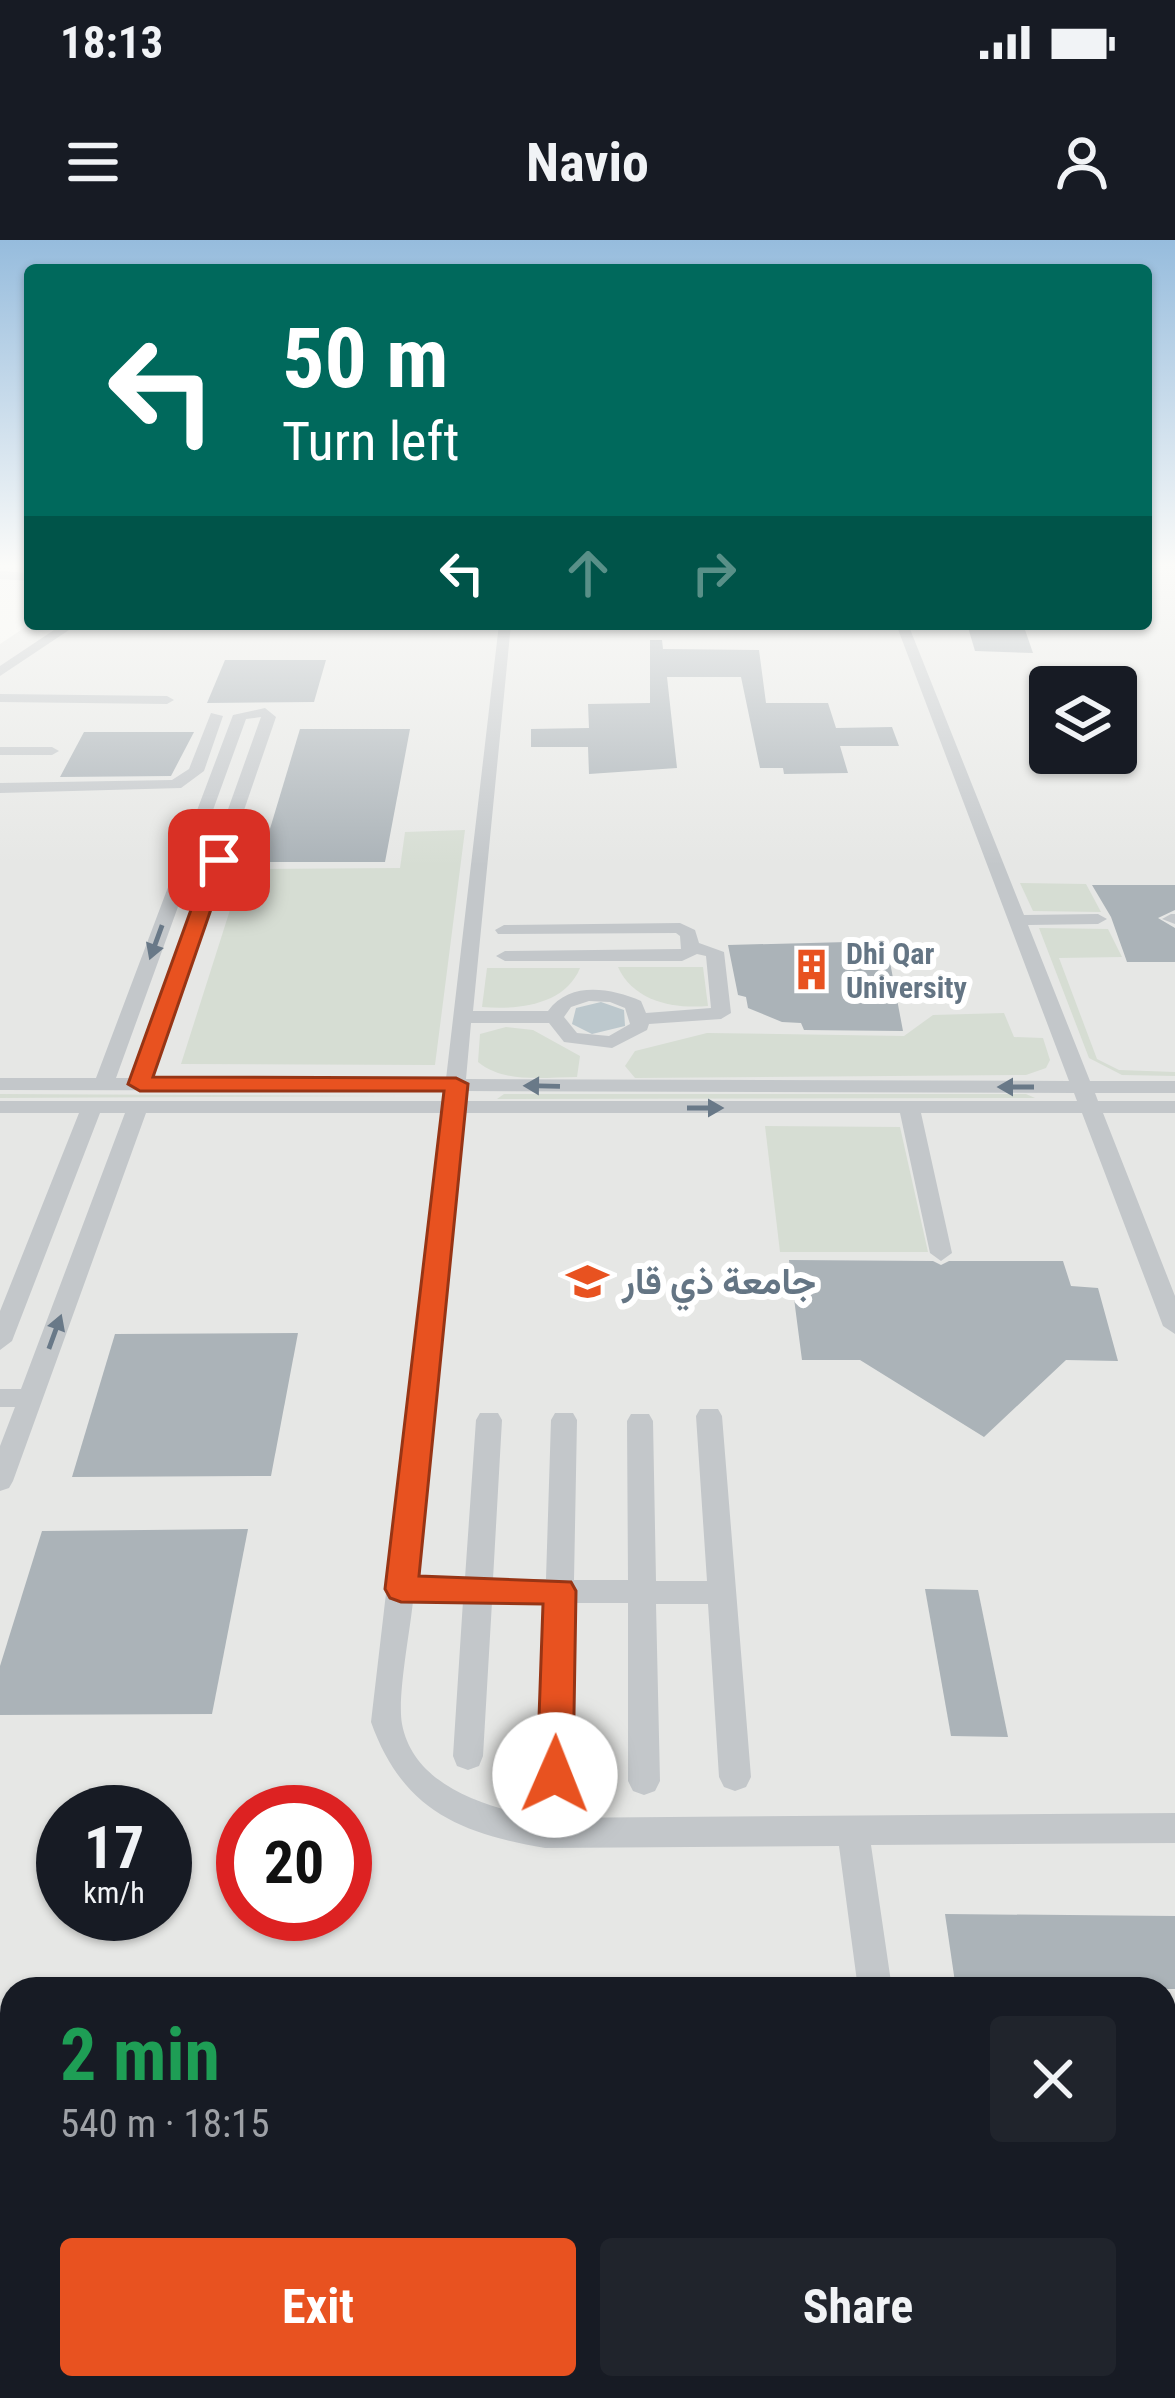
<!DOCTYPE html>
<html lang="en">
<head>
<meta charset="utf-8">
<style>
  body { margin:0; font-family:"Roboto Condensed",Vazirmatn,sans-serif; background:#20242c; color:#f1f3f6; height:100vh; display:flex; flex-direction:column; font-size:45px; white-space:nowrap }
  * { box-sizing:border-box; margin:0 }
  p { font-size:39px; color:#9ea1a6 }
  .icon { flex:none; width:66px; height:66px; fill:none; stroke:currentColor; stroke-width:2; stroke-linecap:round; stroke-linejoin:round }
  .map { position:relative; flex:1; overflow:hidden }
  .details { position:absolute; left:0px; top:1737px; width:1176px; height:423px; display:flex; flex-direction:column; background:#171b24; border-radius:36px 36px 0 0; box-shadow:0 3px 9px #0004 }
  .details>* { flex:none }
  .guide { position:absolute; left:24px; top:24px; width:1128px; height:366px; border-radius:12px; box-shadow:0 3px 9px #0004; background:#00695c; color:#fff; overflow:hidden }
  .buttons { position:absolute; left:1029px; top:426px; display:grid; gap:24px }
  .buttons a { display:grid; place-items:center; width:108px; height:108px; border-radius:12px; background:#171b24; box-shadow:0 3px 9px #0004; font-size:60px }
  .speed { position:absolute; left:36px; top:1545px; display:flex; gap:24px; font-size:60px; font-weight:700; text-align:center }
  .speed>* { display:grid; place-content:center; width:156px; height:156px; border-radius:50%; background:#171b24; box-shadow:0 3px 9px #0004; line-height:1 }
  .speed small { font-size:30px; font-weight:400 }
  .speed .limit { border:18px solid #d22; background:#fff; color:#111 }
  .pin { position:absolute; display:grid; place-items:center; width:102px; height:102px; color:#fff; margin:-51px; border-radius:24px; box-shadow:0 6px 18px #0006 }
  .me { position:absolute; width:132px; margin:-66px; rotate:1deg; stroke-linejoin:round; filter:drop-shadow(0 0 9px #0008) }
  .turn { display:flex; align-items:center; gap:42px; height:252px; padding:0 60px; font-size:54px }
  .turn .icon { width:156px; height:156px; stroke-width:2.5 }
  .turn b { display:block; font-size:84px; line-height:102px }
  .lanes { display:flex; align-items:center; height:114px; padding:0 60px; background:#0003; justify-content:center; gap:60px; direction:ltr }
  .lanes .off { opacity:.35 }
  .round { display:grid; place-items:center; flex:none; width:126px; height:126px; border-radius:12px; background:#20242c }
  .summary { display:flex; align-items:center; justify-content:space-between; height:204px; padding:0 60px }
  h1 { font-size:72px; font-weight:700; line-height:90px; color:#1e9e55 }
  .button { display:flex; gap:24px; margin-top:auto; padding:24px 60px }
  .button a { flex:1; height:138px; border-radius:12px; background:#e85220; color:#fff; font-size:48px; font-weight:700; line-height:138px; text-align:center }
  .button a+a { background:#20242c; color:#f1f3f6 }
  .status { display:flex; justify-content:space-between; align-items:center; height:84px; padding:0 60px; background:#171b24; direction:ltr }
  .status svg { height:33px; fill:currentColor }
  header { display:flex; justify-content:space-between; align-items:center; height:156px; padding:0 60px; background:#171b24; font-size:54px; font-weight:700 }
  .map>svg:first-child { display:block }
  .built { fill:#e6e7e5; fill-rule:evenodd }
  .green { fill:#d6ddd3 }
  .water { fill:#bcc8cd }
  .building { fill:#abb3b8 }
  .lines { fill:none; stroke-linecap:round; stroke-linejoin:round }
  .minor { fill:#c3c7ca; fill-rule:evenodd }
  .oneway { fill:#697988 }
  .route { fill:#e85220; stroke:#973515; stroke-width:3 }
  .labels { text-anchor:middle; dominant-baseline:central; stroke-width:12; stroke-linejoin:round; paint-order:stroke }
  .far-poi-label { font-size:30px; font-weight:bold; fill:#647584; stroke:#fff; text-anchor:start }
  .poi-label { font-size:36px; font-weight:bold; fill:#647584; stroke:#fff; text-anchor:start }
</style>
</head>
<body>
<div class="status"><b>18:13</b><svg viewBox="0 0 49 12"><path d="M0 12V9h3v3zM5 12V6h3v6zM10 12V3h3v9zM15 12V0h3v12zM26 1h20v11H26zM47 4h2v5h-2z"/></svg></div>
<header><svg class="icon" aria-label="menu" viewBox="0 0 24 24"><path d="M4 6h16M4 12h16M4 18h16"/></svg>Navio<svg class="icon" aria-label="person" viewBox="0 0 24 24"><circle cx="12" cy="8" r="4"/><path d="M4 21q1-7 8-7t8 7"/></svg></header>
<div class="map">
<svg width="1175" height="2158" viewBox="0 0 1175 2158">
  <rect width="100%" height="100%" fill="#f6f6f2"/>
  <path class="built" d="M1146 324H1175V2158H0V404L30 384H1146ZM1050 447H1116V513H1050ZM63 1572H165V1674H63ZM243 1572H345V1674H243ZM12 1749H1164V2148H12Z"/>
  <g class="green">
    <path d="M465 590 435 825 181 824 243 629 400 628 405 592Z"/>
    <path d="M1020 643 1086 644 1101 672 1033 671Z"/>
    <path d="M1039 688 1108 689 1122 717 1059 718 1097 819 1119 830 1175 832V836L1122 835 1089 818Z"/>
    <path d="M618 727H703L708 766C674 769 634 762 618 727Z"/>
    <path d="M487 728H580C565 765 518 770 482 767Z"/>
    <path d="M1004 773 1014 797 1043 798 1050 820 1046 828 1026 835 635 838 625 826 635 811 707 793 904 796 933 775Z"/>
    <path d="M506 787 533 790 580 816 577 837C544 837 505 844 478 822L480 794Z"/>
    <path d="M0 854 401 856 0 858Z"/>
    <path d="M504 854H1026L1035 858 497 859Z"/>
    <path d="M765 886 900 887 928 1012H780Z"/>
  </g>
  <path class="water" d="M601 762 624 770 625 786 592 794 572 784 576 768Z"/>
  <g class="building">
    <path d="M967 384H1023L1033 413 975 411Z"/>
    <path d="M650 400H662L663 409 759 410 766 463H828L836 488 892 487 899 506H840L848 533 784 534 783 528H760L741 437H667L677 528 589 534 588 507H531V489L589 488 588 464 650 463Z"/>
    <path d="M225 420H326L314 462 207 463Z"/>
    <path d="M300 489H410L385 622H260Z"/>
    <path d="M84 492H194L171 536 60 537Z"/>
    <path d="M1092 645H1175V670L1158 678 1175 688V722H1127L1111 677Z"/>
    <path d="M886 701 903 791 804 790 801 783 782 782 748 768 746 757 738 755 728 705Z"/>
    <path d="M789 1020 933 1021 941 1025 949 1021H1063L1071 1046 1098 1048 1118 1121 1066 1120 984 1197 860 1120H802Z"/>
    <path d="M298 1093 271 1236 72 1237 115 1094Z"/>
    <path d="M248 1289 212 1474 0 1475V1426L42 1291Z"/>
    <path d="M925 1349 978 1350 1008 1497 951 1496Z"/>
    <path d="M945 1674 1175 1676V1749H956Z"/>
  </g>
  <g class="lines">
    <g class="minor">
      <path d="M1148 324H1175V330Z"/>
      <path d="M0 331 30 333V341L0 339Z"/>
      <path d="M63 384H78L0 436V426Z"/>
      <path d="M499 384H511L473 771H548C570 741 610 748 641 761L646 773 711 768 706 716 697 714 682 721H505L496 716 505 711 681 709 680 696 676 693 498 694 495 690 504 685 680 683 695 690 699 703 724 712 731 773 721 779 649 784 647 790 612 808 564 802 549 783H471L466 839 1069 841 896 384H908L1024 675 1098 674 1107 679 1098 684 1028 685 1090 841H1175V853H1095L1098 861H1175V873H1103L1175 1056V1094L1163 1086 1082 873H921L952 1013 941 1021 930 1013 900 873H462L416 1338H465L476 1180 480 1173H498L502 1180 493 1339H546L551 1180 555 1173H573L577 1180 574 1340H628L627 1181 631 1174H649L653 1181 656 1341H707L696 1176 700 1169H718L722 1176 751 1537 746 1547 735 1551 724 1547 719 1537 708 1364H656L660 1541 655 1551 644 1555 633 1551 628 1541V1363H574L571 1535 566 1545 555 1549 544 1545 539 1535 545 1362H492L483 1516 479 1526 468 1530 457 1526 453 1516 463 1361H413C410 1392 397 1457 402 1484 414 1548 491 1569 545 1578L1175 1573V1603L871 1605 892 1749H858L839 1606 545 1608C458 1593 402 1569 371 1482L442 873H146L13 1241 9 1248 0 1251V1206L15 1167H0V1149H21L125 873H100L12 1101 0 1110V1071L79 873H0V861H443L444 851 0 850V838H96L233 475 265 468 276 477 152 838 446 839ZM261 477 132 838H116L246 479ZM589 761 610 762 625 768 630 784 609 796 577 793 564 777 571 767ZM465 851 1074 853 1077 861H464Z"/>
      <path d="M0 454 167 456 174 460 167 464 0 462Z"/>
      <path d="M211 473 223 476 204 531 181 548 0 553V543L172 540 189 529Z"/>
      <path d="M0 507H52L59 511 52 515H0Z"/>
      <path d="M1171 674H1175V684L1162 679Z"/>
      <path d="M909 2148H951L952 2158H910Z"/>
    </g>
  </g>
  <defs><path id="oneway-solid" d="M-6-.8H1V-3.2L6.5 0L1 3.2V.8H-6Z" transform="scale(3)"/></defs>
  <g class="oneway">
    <use href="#oneway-solid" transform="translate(156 702) rotate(110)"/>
    <use href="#oneway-solid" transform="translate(542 846) rotate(-179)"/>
    <use href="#oneway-solid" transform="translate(1016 847) rotate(180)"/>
    <use href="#oneway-solid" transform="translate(705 868)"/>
    <use href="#oneway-solid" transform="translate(55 1092) rotate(-70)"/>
  </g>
  <linearGradient id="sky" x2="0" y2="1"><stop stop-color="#96bcdd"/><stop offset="0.52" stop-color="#fbfbf9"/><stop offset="1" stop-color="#fbfbf9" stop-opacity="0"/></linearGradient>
  <rect width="1175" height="626" fill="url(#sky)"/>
  <path class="route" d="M219 614 228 620 153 837 456 838 468 844 419 1336 571 1342 576 1351 573 1535 568 1546 555 1551 542 1546 537 1535 543 1364 401 1362 390 1358 385 1349 444 851H140L128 844 209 620Z"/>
  <defs>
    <symbol id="building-bare" viewBox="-9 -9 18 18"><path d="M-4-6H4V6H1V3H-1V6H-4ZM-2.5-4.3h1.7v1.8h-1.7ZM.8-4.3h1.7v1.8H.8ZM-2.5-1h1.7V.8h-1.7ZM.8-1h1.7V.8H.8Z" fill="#e85220" stroke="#fff" stroke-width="2.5" paint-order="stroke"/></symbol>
    <symbol id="university-bare" viewBox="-9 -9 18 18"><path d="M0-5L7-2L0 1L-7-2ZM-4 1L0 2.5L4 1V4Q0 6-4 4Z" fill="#e85220" stroke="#fff" stroke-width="2.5" paint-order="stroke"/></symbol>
  </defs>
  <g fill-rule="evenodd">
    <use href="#building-bare" x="782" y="700" width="59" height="59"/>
    <use href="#university-bare" x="558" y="1012" width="59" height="59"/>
  </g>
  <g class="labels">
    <g class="far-poi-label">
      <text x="846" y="713">Dhi Qar<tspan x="846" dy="34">University</tspan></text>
    </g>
    <g class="poi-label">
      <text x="622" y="1042">جامعة ذي قار</text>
    </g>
  </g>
</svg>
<div class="buttons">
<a><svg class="icon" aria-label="layers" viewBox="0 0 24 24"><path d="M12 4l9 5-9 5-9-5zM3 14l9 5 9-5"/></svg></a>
</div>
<div class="speed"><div>17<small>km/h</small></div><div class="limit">20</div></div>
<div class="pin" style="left:219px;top:620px;background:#d93025"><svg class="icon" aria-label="arrive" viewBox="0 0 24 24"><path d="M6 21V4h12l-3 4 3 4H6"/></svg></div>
<svg class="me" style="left:555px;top:1535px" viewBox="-20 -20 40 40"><circle r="19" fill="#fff"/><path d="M0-13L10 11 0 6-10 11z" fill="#e85220"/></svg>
<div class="guide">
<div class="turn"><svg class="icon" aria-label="left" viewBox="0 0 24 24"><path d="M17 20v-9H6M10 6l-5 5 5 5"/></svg><div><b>50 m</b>Turn left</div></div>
<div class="lanes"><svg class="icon" aria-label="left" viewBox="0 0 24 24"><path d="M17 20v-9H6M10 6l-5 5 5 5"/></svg><svg class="icon off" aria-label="ahead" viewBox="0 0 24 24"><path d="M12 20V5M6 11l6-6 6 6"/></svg><svg class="icon off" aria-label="right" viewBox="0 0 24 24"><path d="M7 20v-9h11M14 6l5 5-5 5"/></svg></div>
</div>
<section class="details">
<div class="summary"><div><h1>2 min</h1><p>540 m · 18:15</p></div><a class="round"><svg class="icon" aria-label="close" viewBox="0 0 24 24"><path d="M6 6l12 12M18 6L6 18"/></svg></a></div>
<div class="button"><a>Exit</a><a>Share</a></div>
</section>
</div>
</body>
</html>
